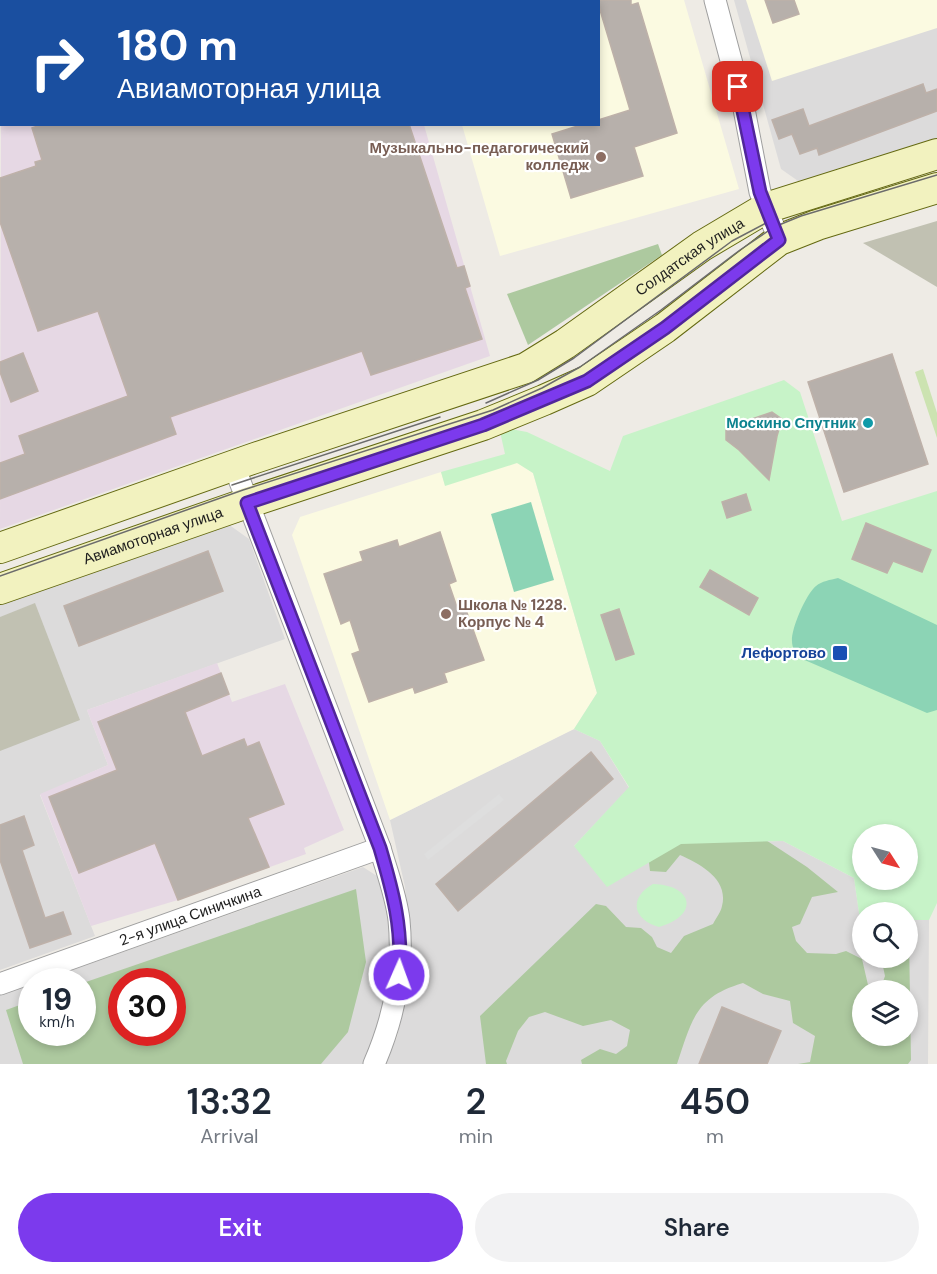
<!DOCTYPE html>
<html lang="en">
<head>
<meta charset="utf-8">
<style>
  body { margin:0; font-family:"DM Sans",sans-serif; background:#f2f2f3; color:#1f2937; height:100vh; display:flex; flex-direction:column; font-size:22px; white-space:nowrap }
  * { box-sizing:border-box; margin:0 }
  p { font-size:20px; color:#747a83 }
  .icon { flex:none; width:33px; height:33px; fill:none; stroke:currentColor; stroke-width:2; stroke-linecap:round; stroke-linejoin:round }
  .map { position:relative; height:1064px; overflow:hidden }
  .panel { display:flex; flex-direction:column; background:#fff; flex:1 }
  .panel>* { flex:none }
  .top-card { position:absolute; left:0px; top:0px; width:600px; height:126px; box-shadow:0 3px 9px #0003; background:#1a4fa0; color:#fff; overflow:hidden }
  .needle { width:39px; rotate:126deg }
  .fabs { position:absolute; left:852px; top:824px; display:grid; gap:12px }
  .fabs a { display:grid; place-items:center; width:66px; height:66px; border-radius:50%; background:#fff; box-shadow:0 3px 9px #0003; font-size:30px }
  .speed { position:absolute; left:18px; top:968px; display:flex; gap:12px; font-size:30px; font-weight:700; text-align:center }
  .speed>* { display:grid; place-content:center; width:78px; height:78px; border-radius:50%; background:#fff; box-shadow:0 3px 9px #0003; line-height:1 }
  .speed small { font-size:15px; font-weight:400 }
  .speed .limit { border:9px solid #d22; background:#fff; color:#111 }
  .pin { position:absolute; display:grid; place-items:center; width:51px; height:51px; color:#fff; margin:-26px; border-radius:12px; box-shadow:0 3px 9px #0006 }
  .me { position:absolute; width:66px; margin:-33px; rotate:2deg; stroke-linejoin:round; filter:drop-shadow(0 0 4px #0008) }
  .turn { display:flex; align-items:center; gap:21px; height:126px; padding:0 18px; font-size:27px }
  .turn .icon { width:78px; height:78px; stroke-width:2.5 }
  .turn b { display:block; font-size:42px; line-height:51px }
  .eta { display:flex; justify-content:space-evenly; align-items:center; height:102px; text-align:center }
  .eta b { font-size:36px; font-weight:600; line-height:42px }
  .action { display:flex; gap:12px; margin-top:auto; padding:12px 18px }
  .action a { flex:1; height:69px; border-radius:36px; background:#7c3aed; color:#fff; font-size:24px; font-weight:600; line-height:69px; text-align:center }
  .action a+a { background:#f2f2f3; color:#1f2937 }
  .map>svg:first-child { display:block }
  .residential { fill:#dcdbdb; fill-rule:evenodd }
  .industrial { fill:#e6d8e4 }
  .education { fill:#fbfae1 }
  .construction { fill:#c1c1b2 }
  .grass { fill:#cce3b1 }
  .forest { fill:#adc99f; fill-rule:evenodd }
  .park { fill:#c7f3c8; fill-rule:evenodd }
  .pitch { fill:#8cd4b5 }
  .parking { fill:#dedede }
  .building { fill:#b7b0ab; stroke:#beb1a9; stroke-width:1.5 }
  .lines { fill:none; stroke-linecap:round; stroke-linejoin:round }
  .minor-casing { stroke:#9f9f9f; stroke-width:23 }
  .secondary-casing { stroke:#646911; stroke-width:32 }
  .minor { stroke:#fff; stroke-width:21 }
  .secondary { stroke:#f2f2bf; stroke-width:30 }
  .tram { stroke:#6c6c6c; stroke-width:1.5 }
  .route-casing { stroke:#51269a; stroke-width:15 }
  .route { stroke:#7c3aed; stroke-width:10 }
  .education-dot { fill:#8d6e63; stroke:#fff; stroke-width:2 }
  .culture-dot { fill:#0f9aa8; stroke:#fff; stroke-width:2 }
  .transit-dot { fill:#1a4fb4; stroke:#fff; stroke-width:2 }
  .labels { text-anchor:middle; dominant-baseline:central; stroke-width:4.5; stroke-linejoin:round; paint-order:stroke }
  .education-label { font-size:15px; font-weight:bold; fill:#785e54; stroke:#fff; text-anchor:end }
  .street-label { font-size:15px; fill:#1e1e1e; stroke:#fff }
  .culture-label { font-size:15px; font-weight:bold; fill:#0d838f; stroke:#fff; text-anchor:end }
  .transit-label { font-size:15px; font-weight:bold; fill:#164399; stroke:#fff; text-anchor:end }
</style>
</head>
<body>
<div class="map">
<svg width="937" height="1064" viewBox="0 0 937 1064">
  <rect width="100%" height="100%" fill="#eeebe5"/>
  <g class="residential">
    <path d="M734 0H937V146L801 183 781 169Z"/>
    <path d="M228 524 249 539 285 639 87 710 108 765 40 795 95 936 0 970V604Z"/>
    <path d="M574 729 600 741 629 788 574 846 783 841 854 878 860 919 862 920V957H908V920H929L928 1064H385L397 1037 407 996 411 950 405 887 390 820ZM862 990H908V1035H862Z"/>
    <path d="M363 867 380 878 389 913 392 956 379 1030 364 1064H0V995L31 984 32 1032H82V981H41ZM122 981H172V1032H122Z"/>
  </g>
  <g class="industrial">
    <path d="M1 101 2 124 424 125 490 356 0 529Z"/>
    <path d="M217 663 232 702 285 684 344 830 304 848 306 854 178 900 91 926 40 794 108 765 87 710Z"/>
  </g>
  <g class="education">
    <path d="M427 0H684L739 189 500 256 462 125 598 124V2Z"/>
    <path d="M746 0H937V28L772 81Z"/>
    <path d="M517 462 533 473 597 693 574 729 390 820 292 535 300 517 441 472 445 485Z"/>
  </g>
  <g class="construction">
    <path d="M937 221V287L863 243Z"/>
    <path d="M35 603 80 720 0 751V617Z"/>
  </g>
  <path class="grass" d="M923 369 937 413V438L915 372Z"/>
  <g class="forest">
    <path d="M658 244 662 255 528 345 507 294Z"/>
    <path d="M705 827 755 833 807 867 838 892 812 897 800 924 792 927 796 941 807 953 836 954 846 951 862 959 868 985 873 990H862V1035H908V990H880L885 976 881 957H908V935L909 936 911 1060 908 1064H798L810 1062 815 1036 793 1023 790 1001 763 994 743 983C695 997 692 1020 677 1064H582L581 1060 600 1049 616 1054 627 1046 630 1030 611 1020 583 1026 545 1012 529 1017 518 1031 506 1061 507 1064H486L480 1016 596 904 606 906 626 927 641 928 652 937 657 947 671 953 684 936 713 924C716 918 721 912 722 906 729 879 700 864 680 855L666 872 650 871 648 855Z"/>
    <path d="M356 889 366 962 348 1032 321 1064H23L6 1010 31 1001 32 1032H82L83 983ZM122 981H172V1032H122Z"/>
  </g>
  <g class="park">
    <path d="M784 380 800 392 842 521 937 491V903L929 920H908V912H862V920H860L854 878 783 841 681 844 607 887 574 846 629 787 600 741 574 729 597 693 533 473 517 463 445 486 441 472 505 454 499 427 527 432 610 471 623 436ZM862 834H908V879H862Z"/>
    <path d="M653 884C693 885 700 915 659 927 633 920 628 898 653 884Z"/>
  </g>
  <g class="pitch">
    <path d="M531 502 554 580 514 592 491 514Z"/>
    <path d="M838 578 937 625V710L927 713 800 658C796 652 792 649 792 641 791 629 806 594 816 586 822 581 830 580 838 578Z"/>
  </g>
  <path class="parking" d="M499 794 504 800 428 860 424 854Z"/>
  <g class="building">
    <path d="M597 0H631V5L638 3 677 133 634 147 643 176 571 198 552 134 584 124H598V120L630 110Z"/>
    <path d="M765 0H794L799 14 773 23Z"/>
    <path d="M923 84 926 93 937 89V111L819 155 817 148 800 154 792 134 779 139 772 120 803 109 809 126Z"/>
    <path d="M43 124H409L457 268 464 266 470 286 465 288 482 339 371 375 362 351 170 417 176 434 0 499V463L25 454 19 436 128 396 98 311 38 331 0 222V178L36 166 35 162 42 160 32 128Z"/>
    <path d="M23 353 38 391 11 402 0 372V362Z"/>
    <path d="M892 354 928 464 844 492 808 382Z"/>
    <path d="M772 412 782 419 777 436 769 480 739 450 726 440V428Z"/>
    <path d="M746 494 751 510 727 518 722 502Z"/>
    <path d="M866 523 931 550 922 572 893 561 887 573 852 559Z"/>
    <path d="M440 532 456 581 449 584 459 613 466 610 484 660 444 673 447 682 415 693 413 687 369 702 352 654 360 651 350 620 341 624 324 574 363 561 360 552 397 540 399 547Z"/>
    <path d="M208 551 223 591 79 646 64 606Z"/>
    <path d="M710 570 758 598 749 615 700 587Z"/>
    <path d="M619 609 634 654 616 660 601 615Z"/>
    <path d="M221 673 229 694 185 712 202 756 244 739 247 747 259 742 284 804 248 818 269 867 178 900 155 843 79 873 49 797 117 770 98 722Z"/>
    <path d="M591 752 613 779 458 911 436 884Z"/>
    <path d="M24 816 34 845 22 850 45 918 63 912 71 934 30 948 0 860V825Z"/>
    <path d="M722 1007 781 1031 767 1064H699Z"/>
  </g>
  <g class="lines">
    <defs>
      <g id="minor">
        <path d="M715 0 744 109 760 192 779 240"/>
        <path d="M234 466 380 848C387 872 396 895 399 920 404 970 394 1018 374 1064"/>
        <path id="s1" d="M0 984 380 848"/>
      </g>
      <g id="secondary">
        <path id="s2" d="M0 548 252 459 526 368 565 344 702 246 766 208 937 154"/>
        <path id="s3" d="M0 589 247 503 483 425 544 400 587 381 665 328 779 240 817 225 937 188"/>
      </g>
    </defs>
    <use href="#minor" class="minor-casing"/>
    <use href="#secondary" class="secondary-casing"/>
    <use href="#minor" class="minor"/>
    <use href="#secondary" class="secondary"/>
    <g class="tram">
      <path d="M486 403 538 380 574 358 732 241 770 221"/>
      <path d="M232 485 440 417"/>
      <path d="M0 576 243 490 493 410 542 388 580 367 661 310 740 250 774 227 801 216 937 175"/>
    </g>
  </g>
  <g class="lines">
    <defs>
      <path id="route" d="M399 975C403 929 393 892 380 848L247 503 483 425 587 381 665 328 779 240 760 192 738 87"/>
    </defs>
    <use href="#route" class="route-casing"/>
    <use href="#route" class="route"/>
  </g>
  <g class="education-dot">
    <circle cx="601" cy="157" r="6"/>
    <circle cx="446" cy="614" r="6"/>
  </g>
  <circle class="culture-dot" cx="868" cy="423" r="6"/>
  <rect class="transit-dot" x="832" y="645" width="16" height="16" rx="3"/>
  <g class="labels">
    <g class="education-label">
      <text x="589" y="148">Музыкально-педагогический<tspan x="589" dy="17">колледж</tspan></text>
      <text x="458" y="605" text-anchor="start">Школа № 1228.<tspan x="458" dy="17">Корпус № 4</tspan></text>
    </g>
    <g class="street-label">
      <text stroke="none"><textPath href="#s2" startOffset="754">Солдатская улица</textPath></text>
      <text stroke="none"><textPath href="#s3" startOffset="162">Авиамоторная улица</textPath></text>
      <text stroke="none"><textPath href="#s1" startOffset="202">2-я улица Синичкина</textPath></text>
    </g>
    <g class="culture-label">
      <text x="856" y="423">Москино Спутник</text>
    </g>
    <g class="transit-label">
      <text x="826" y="653">Лефортово</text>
    </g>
  </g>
</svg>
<div class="fabs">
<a><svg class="needle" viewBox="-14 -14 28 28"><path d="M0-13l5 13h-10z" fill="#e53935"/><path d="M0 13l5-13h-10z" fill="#747a83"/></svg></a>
<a><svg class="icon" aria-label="search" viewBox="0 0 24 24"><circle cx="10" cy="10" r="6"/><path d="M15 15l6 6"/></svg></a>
<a><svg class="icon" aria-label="layers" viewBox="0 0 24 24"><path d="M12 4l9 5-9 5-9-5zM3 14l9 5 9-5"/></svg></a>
</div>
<div class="speed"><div>19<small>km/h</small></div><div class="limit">30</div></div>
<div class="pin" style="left:738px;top:87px;background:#d93025"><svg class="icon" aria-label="arrive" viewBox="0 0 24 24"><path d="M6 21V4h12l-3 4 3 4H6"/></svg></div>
<svg class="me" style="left:399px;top:975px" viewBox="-20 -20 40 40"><circle r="17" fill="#7c3aed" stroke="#fff" stroke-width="3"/><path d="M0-11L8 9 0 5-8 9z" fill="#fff"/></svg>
<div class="top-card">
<div class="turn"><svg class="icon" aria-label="right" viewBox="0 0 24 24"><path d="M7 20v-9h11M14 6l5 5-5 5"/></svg><div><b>180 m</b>Авиамоторная улица</div></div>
</div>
</div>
<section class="panel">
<div class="eta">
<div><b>13:32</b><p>Arrival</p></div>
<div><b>2</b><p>min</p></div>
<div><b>450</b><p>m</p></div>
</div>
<div class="action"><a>Exit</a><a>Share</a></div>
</section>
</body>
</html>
